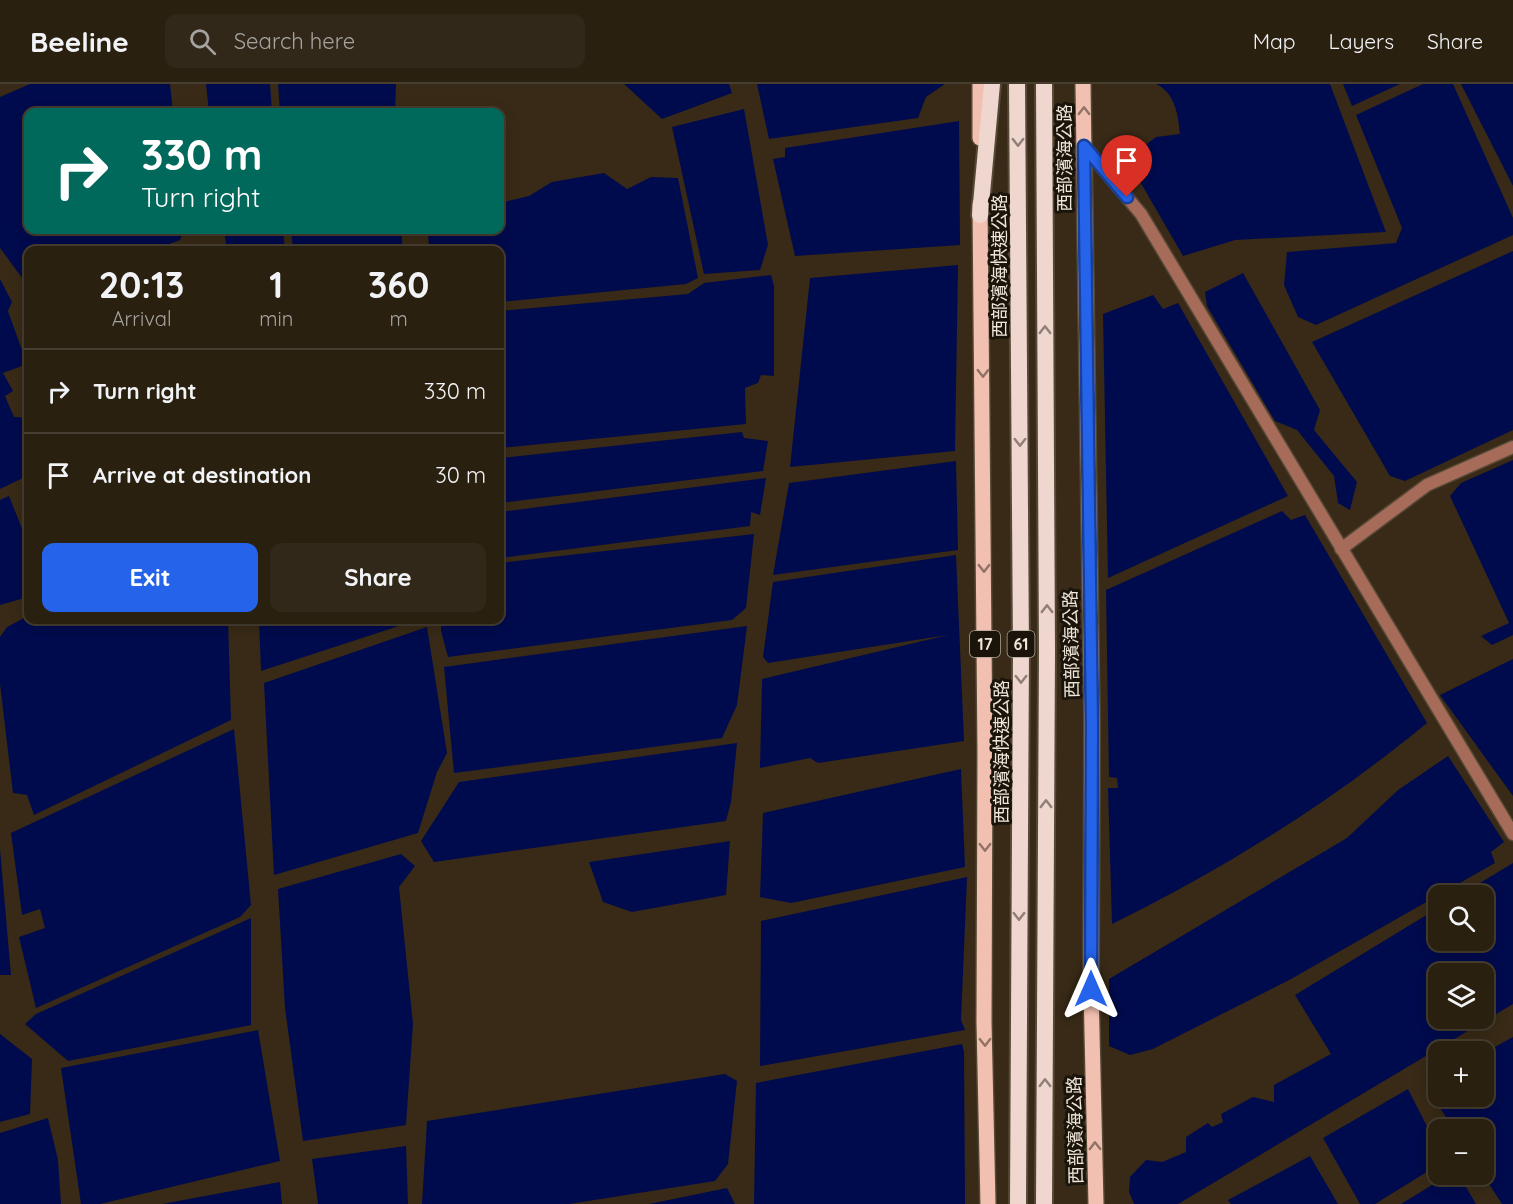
<!DOCTYPE html>
<html lang="en">
<head>
<meta charset="utf-8">
<style>
  body { margin:0; font-family:Quicksand,"Noto Sans TC",sans-serif; background:#322819; color:#f1f3f6; height:100vh; display:flex; flex-direction:column; font-size:22px; white-space:nowrap }
  * { box-sizing:border-box; margin:0 }
  p { font-size:20px; color:#a5a39f }
  .icon { flex:none; width:33px; height:33px; fill:none; stroke:currentColor; stroke-width:2; stroke-linecap:round; stroke-linejoin:round }
  .map { position:relative; flex:1; overflow:hidden }
  .panel { position:absolute; left:24px; top:162px; width:480px; height:378px; display:flex; flex-direction:column; background:#2a2010; border-radius:12px; box-shadow:0 3px 15px #0003,0 0 0 2px #463e30 }
  .panel>* { flex:none }
  .hud { position:absolute; left:24px; top:24px; width:480px; height:126px; border-radius:12px; box-shadow:0 3px 15px #0003,0 0 0 2px #463e30; background:#00695c; color:#fff; overflow:hidden }
  .tools { position:absolute; left:1428px; top:801px; display:grid; gap:12px }
  .tools a { display:grid; place-items:center; width:66px; height:66px; border-radius:12px; background:#2a2010; box-shadow:0 3px 15px #0003,0 0 0 2px #463e30; font-size:30px }
  .pin { position:absolute; display:grid; place-items:center; width:51px; height:51px; color:#fff; margin:-62px -26px; border-radius:50% 50% 50% 0; rotate:-45deg; box-shadow:0 0 6px #0007 }
  .pin .icon { rotate:45deg }
  .me { position:absolute; width:66px; margin:-33px; rotate:0deg; stroke-linejoin:round; filter:drop-shadow(0 0 4px #0008) }
  .turn { display:flex; align-items:center; gap:21px; height:126px; padding:0 18px; font-size:27px }
  .turn .icon { width:78px; height:78px; stroke-width:2.5 }
  .turn b { display:block; font-size:42px; line-height:51px }
  .eta { display:flex; justify-content:space-evenly; align-items:center; height:102px; text-align:center }
  .eta b { font-size:36px; font-weight:700; line-height:42px }
  .button { display:flex; gap:12px; margin-top:auto; padding:12px 18px }
  .button a { flex:1; height:69px; border-radius:12px; background:#2563eb; color:#fff; font-size:24px; font-weight:700; line-height:69px; text-align:center }
  .button a+a { background:#322819; color:#f1f3f6 }
  ul { padding:0; list-style:none }
  li { display:flex; align-items:center; gap:18px; height:84px; padding:0 18px; border-top:2px solid #463e30 }
  li div { flex:1 }
  li b { display:block; font-size:22px }
  li em { font-style:normal }
  header { display:flex; align-items:center; gap:36px; box-sizing:border-box; height:84px; padding:0 30px; background:#2a2010; border-bottom:2px solid #463e30 }
  header strong { font-size:28px }
  nav { display:flex; gap:33px; margin-inline-start:auto; font-size:21px }
  .search { width:420px; height:54px; background:#322819; display:flex; align-items:center; gap:15px; box-sizing:border-box; padding:0 21px; border-radius:12px; color:#a5a39f; font-size:22px }
  .map>svg:first-child { display:block }
  .water { fill:#000b4d; fill-rule:evenodd }
  .lines { fill:none; stroke-linecap:round; stroke-linejoin:round }
  .minor-casing { stroke:#554835; stroke-width:15 }
  .primary-casing { stroke:#554835; stroke-width:18 }
  .trunk-casing { stroke:#554835; stroke-width:20 }
  .minor { stroke:#a76b5a; stroke-width:12 }
  .primary { stroke:#f2c0b1; stroke-width:15 }
  .trunk { stroke:#efd6ce; stroke-width:16 }
  .oneway { stroke:#917366 }
  .oneway2 { stroke:#8f7f76 }
  .route-casing { stroke:#184099; stroke-width:15 }
  .route { stroke:#2563eb; stroke-width:10 }
  .labels { text-anchor:middle; dominant-baseline:central; stroke-width:6; stroke-linejoin:round; paint-order:stroke }
  .shield { fill:#1a140b; stroke:#afa79b; stroke-width:1.5 }
  .shield-label { font-size:16px; font-weight:bold; fill:#efe6d9 }
  .street-label { font-size:18px; fill:#efe6d9; stroke:#1a140b }
</style>
</head>
<body>
<header>
<strong>Beeline</strong>
<div class="search"><svg class="icon" aria-label="search" viewBox="0 0 24 24"><circle cx="10" cy="10" r="6"/><path d="M15 15l6 6"/></svg>Search here</div>
<nav><a>Map</a><a>Layers</a><a>Share</a></nav>
</header>
<div class="map">
<svg width="1513" height="1120" viewBox="0 0 1513 1120">
  <rect width="100%" height="100%" fill="#382a16"/>
  <g class="water">
    <path d="M30 0H170L173 28H28V146H184L180 156 153 166H28V202L0 164V13Z"/>
    <path d="M206 0H270L272 28H209Z"/>
    <path d="M278 0H396L395 28H280Z"/>
    <path d="M624 0H729L732 9 662 35Z"/>
    <path d="M757 0H945L926 13 918 34 769 55Z"/>
    <path d="M1156 0H1330L1386 148 1235 156 1183 172 1127 75 1156 53 1180 50C1178 30 1175 9 1156 0Z"/>
    <path d="M1343 0H1400L1352 22Z"/>
    <path d="M1423 0H1453L1513 134V151L1316 241 1298 233 1284 201 1287 168 1396 159 1402 144 1356 31Z"/>
    <path d="M1461 0H1513V102Z"/>
    <path d="M744 25 768 161 760 186 704 190 672 43Z"/>
    <path d="M959 37 960 161 795 172 773 75 785 73V64Z"/>
    <path d="M604 89 627 105 651 93 678 94 698 194 686 200 500 218V166H429L428 146H500V119L529 112 552 98Z"/>
    <path d="M224 146H283L285 166H227Z"/>
    <path d="M291 146H401L403 166H293Z"/>
    <path d="M1513 167V346L1405 397 1390 392 1312 258Z"/>
    <path d="M958 181 955 367 790 383 810 194Z"/>
    <path d="M1243 189 1320 326 1314 346 1357 398 1350 426 1338 419 1334 392 1297 346 1275 337 1207 222 1205 208Z"/>
    <path d="M771 191 774 202V292L761 291 758 299 745 304 746 340 500 364V227L688 210 704 199Z"/>
    <path d="M0 195 12 218 8 227 27 280 3 289 13 307 5 312 14 333 28 334 27 392 0 405Z"/>
    <path d="M1153 211 1163 225 1178 219 1288 412 1108 494 1103 230Z"/>
    <path d="M742 348 744 354 768 357 763 387 500 419V374Z"/>
    <path d="M1513 376V551L1492 561 1481 552 1509 539 1450 412 1461 399Z"/>
    <path d="M956 377 958 466 773 491 789 399Z"/>
    <path d="M766 394 760 431 751 428 750 442 500 474V428Z"/>
    <path d="M9 412 23 447 28 446V513L0 521V416Z"/>
    <path d="M1282 427 1291 436 1305 431 1427 639C1330 719 1224 785 1112 840L1108 704H1118L1117 694 1109 693 1106 506Z"/>
    <path d="M754 450 746 524 732 536 448 573 441 547V536H500V479Z"/>
    <path d="M956 471 964 657 818 679 810 674 760 684 762 595 948 551 768 579 763 573 773 498Z"/>
    <path d="M28 532V536H228L231 636 34 731 27 711 13 709 0 600V553L7 543Z"/>
    <path d="M259 536H406L405 540 261 587Z"/>
    <path d="M747 542 737 621 722 654 454 689 444 583Z"/>
    <path d="M427 543 447 669 437 688 418 749 274 791 264 599Z"/>
    <path d="M1513 575V712L1440 611Z"/>
    <path d="M234 645 251 821 240 833 36 924 19 853 45 844 40 825 22 831 11 749Z"/>
    <path d="M737 659 731 718 726 737 434 778 421 757 459 698Z"/>
    <path d="M1448 672 1504 758 1491 768 1495 779 1291 895 1153 965 1130 971 1109 962V895L1347 754 1398 706Z"/>
    <path d="M961 685 965 783 791 819 760 813 763 729Z"/>
    <path d="M730 757 726 811 632 828 603 818 589 778Z"/>
    <path d="M0 765 11 891H0Z"/>
    <path d="M401 770 415 782 399 803 413 940 406 1041 303 1057 285 924 278 805Z"/>
    <path d="M1513 779V920L1178 1120H1134L1129 1108 1130 1093 1146 1076 1162 1078 1186 1068V1053L1208 1039 1212 1043 1223 1038 1221 1030 1253 1013 1274 1018V1001L1331 970 1295 911 1438 824V856H1484V812L1460 811ZM1438 890H1484V934H1438Z"/>
    <path d="M967 793 961 936 965 946 760 982 761 837Z"/>
    <path d="M251 834V941L68 977 25 940 36 930Z"/>
    <path d="M258 946 280 1077 100 1120H81L61 984Z"/>
    <path d="M0 950 32 975 30 1030 0 1038Z"/>
    <path d="M1513 953V1120H1502L1483 1091 1484 1046 1454 1045 1429 1008 1433 997 1438 994V1012H1484V969Z"/>
    <path d="M962 960 964 968 965 1120H754L756 999Z"/>
    <path d="M725 990 737 997 728 1080 715 1097 569 1120H422L427 1037Z"/>
    <path d="M1408 1005 1438 1064V1081L1375 1120H1360L1323 1054Z"/>
    <path d="M48 1034 58 1076 61 1120H0V1049Z"/>
    <path d="M406 1062 408 1120H318L312 1075Z"/>
    <path d="M1310 1072 1338 1120H1231L1228 1116Z"/>
    <path d="M1450 1090 1459 1091 1476 1120H1401Z"/>
    <path d="M280 1098 282 1120H162Z"/>
    <path d="M727 1104 735 1120H649Z"/>
  </g>
  <g class="lines">
    <defs>
      <g id="minor">
        <path d="M1084 62 1141 130 1513 750"/>
        <path d="M1341 465 1427 401 1513 363"/>
      </g>
      <g id="primary">
        <path d="M980 0V54"/>
        <path d="M1083 0 1092 641 1091 905 1096 1120"/>
        <path d="M980 120 985 670 984 938 988 1120"/>
      </g>
      <g id="trunk">
        <path d="M1017 0 1021 568 1018 1120"/>
        <path d="M1044 0 1047 567 1044 1120"/>
        <path d="M980 131 992 0"/>
      </g>
    </defs>
    <use href="#minor" class="minor-casing"/>
    <use href="#primary" class="primary-casing"/>
    <use href="#trunk" class="trunk-casing"/>
    <use href="#minor" class="minor"/>
    <use href="#primary" class="primary"/>
    <use href="#trunk" class="trunk"/>
  </g>
  <defs><path id="oneway-chevron" d="M-2-3.5L2.5 0L-2 3.5" fill="none" stroke-width="1.6" stroke-linecap="round" stroke-linejoin="round" transform="scale(1.5)"/></defs>
  <g class="oneway">
    <use href="#oneway-chevron" transform="translate(1084 27) rotate(-90)"/>
    <use href="#oneway-chevron" transform="translate(983 289) rotate(90)"/>
    <use href="#oneway-chevron" transform="translate(984 484) rotate(90)"/>
    <use href="#oneway-chevron" transform="translate(985 763) rotate(90)"/>
    <use href="#oneway-chevron" transform="translate(985 958) rotate(89)"/>
    <use href="#oneway-chevron" transform="translate(1095 1062) rotate(-91)"/>
  </g>
  <g class="oneway2">
    <use href="#oneway-chevron" transform="translate(1018 58) rotate(90)"/>
    <use href="#oneway-chevron" transform="translate(1045 246) rotate(-90)"/>
    <use href="#oneway-chevron" transform="translate(1020 358) rotate(90)"/>
    <use href="#oneway-chevron" transform="translate(1047 525) rotate(-90)"/>
    <use href="#oneway-chevron" transform="translate(1021 595) rotate(90)"/>
    <use href="#oneway-chevron" transform="translate(1046 720) rotate(-90)"/>
    <use href="#oneway-chevron" transform="translate(1019 832) rotate(90)"/>
    <use href="#oneway-chevron" transform="translate(1045 999) rotate(-90)"/>
  </g>
  <g class="lines">
    <defs>
      <path id="route" d="M1091 905 1092 641 1084 62 1127 113"/>
    </defs>
    <use href="#route" class="route-casing"/>
    <use href="#route" class="route"/>
  </g>
  <g class="labels">
    <g class="shield">
      <rect x="970" y="547" width="30" height="26" rx="4.5"/>
      <rect x="1007.5" y="547" width="27" height="26" rx="4.5"/>
    </g>
    <g class="shield-label">
      <text x="985" y="560">17</text>
      <text x="1021" y="560">61</text>
    </g>
    <g class="street-label">
      <text transform="translate(1064 74) rotate(-90)">西部濱海公路</text>
      <text transform="translate(999 182) rotate(-90)">西部濱海快速公路</text>
      <text transform="translate(1071 560) rotate(-91)">西部濱海公路</text>
      <text transform="translate(1001 668) rotate(-90)">西部濱海快速公路</text>
      <text transform="translate(1075 1046) rotate(-91)">西部濱海公路</text>
    </g>
  </g>
</svg>
<div class="tools">
<a><svg class="icon" aria-label="search" viewBox="0 0 24 24"><circle cx="10" cy="10" r="6"/><path d="M15 15l6 6"/></svg></a>
<a><svg class="icon" aria-label="layers" viewBox="0 0 24 24"><path d="M12 4l9 5-9 5-9-5zM3 14l9 5 9-5"/></svg></a>
<a>+</a>
<a>−</a>
</div>
<div class="pin" style="left:1127px;top:113px;background:#d93025"><svg class="icon" aria-label="arrive" viewBox="0 0 24 24"><path d="M6 21V4h12l-3 4 3 4H6"/></svg></div>
<svg class="me" style="left:1091px;top:905px" viewBox="-20 -20 40 40"><path d="M0-17L14 15 0 8-14 15z" fill="#2563eb" stroke="#fff" stroke-width="4"/></svg>
<div class="hud">
<div class="turn"><svg class="icon" aria-label="right" viewBox="0 0 24 24"><path d="M7 20v-9h11M14 6l5 5-5 5"/></svg><div><b>330 m</b>Turn right</div></div>
</div>
<section class="panel">
<div class="eta">
<div><b>20:13</b><p>Arrival</p></div>
<div><b>1</b><p>min</p></div>
<div><b>360</b><p>m</p></div>
</div>
<ul>
<li><svg class="icon" aria-label="right" viewBox="0 0 24 24"><path d="M7 20v-9h11M14 6l5 5-5 5"/></svg><div><b>Turn right</b></div><em>330 m</em></li>
<li><svg class="icon" aria-label="arrive" viewBox="0 0 24 24"><path d="M6 21V4h12l-3 4 3 4H6"/></svg><div><b>Arrive at destination</b></div><em>30 m</em></li>
</ul>
<div class="button"><a>Exit</a><a>Share</a></div>
</section>
</div>
</body>
</html>
